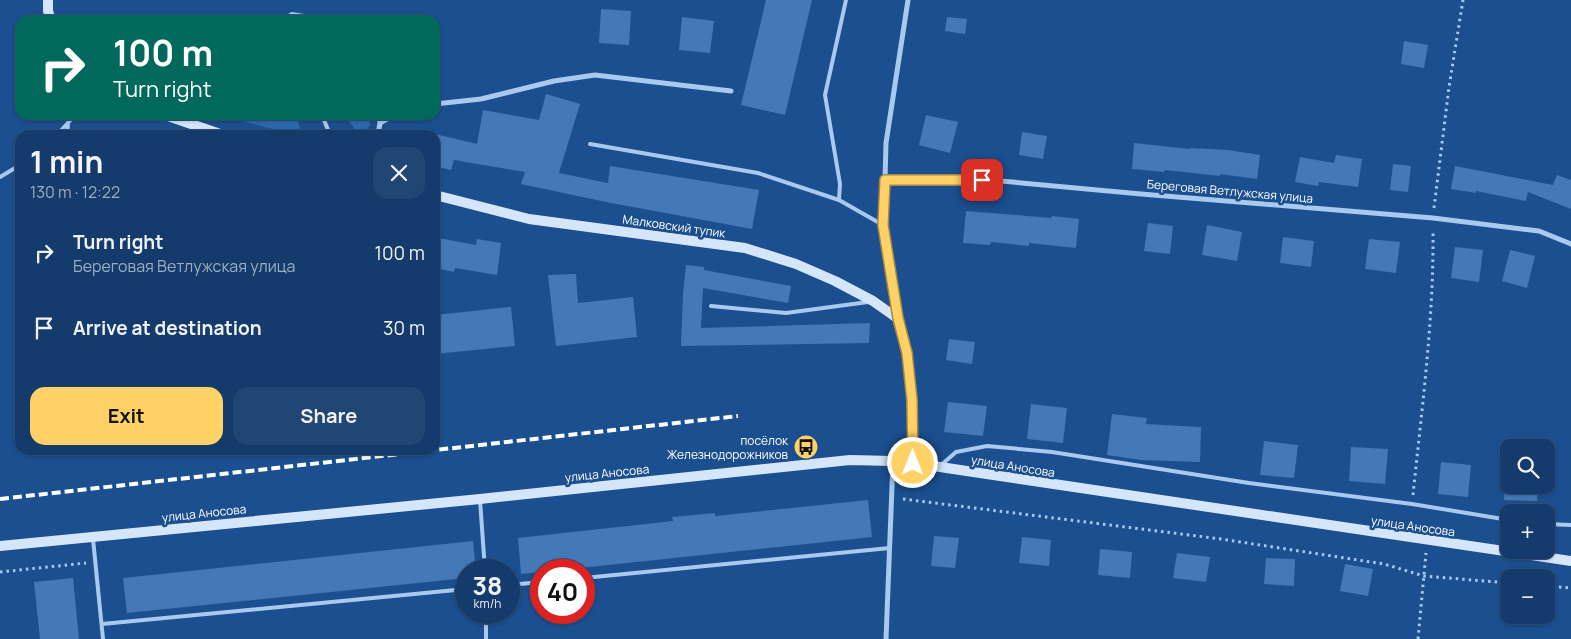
<!DOCTYPE html>
<html lang="en">
<head>
<meta charset="utf-8">
<style>
  body { margin:0; font-family:Manrope,sans-serif; background:#214673; color:#f1f3f6; height:100vh; display:flex; flex-direction:column; font-size:19px; white-space:nowrap }
  * { box-sizing:border-box; margin:0 }
  p { font-size:16px; color:#9dadc1 }
  .icon { flex:none; width:28px; height:28px; fill:none; stroke:currentColor; stroke-width:2; stroke-linecap:round; stroke-linejoin:round }
  .map { position:relative; flex:1; overflow:hidden }
  .side { position:absolute; left:15px; top:130px; width:425px; height:325px; display:flex; flex-direction:column; background:#143b6b; border-radius:15px; box-shadow:0 1px 4px #0004,0 0 0 1px #33557e }
  .side>* { flex:none }
  .hud { position:absolute; left:15px; top:15px; width:425px; height:105px; border-radius:15px; box-shadow:0 1px 4px #0004,0 0 0 1px #33557e; background:#00695c; color:#fff; overflow:hidden }
  .controls { position:absolute; left:1500px; top:439px; display:grid; gap:10px }
  .controls a { display:grid; place-items:center; width:55px; height:55px; border-radius:10px; background:#143b6b; box-shadow:0 1px 4px #0004,0 0 0 1px #33557e; font-size:25px }
  .speed { position:absolute; left:455px; top:559px; display:flex; gap:10px; font-size:25px; font-weight:700; text-align:center }
  .speed>* { display:grid; place-content:center; width:65px; height:65px; border-radius:50%; background:#143b6b; box-shadow:0 1px 4px #0004,0 0 0 1px #33557e; line-height:1 }
  .speed small { font-size:12px; font-weight:400 }
  .speed .limit { border:8px solid #d22; background:#fff; color:#111 }
  .pin { position:absolute; display:grid; place-items:center; width:42px; height:42px; color:#fff; margin:-21px; border-radius:10px; box-shadow:0 2px 8px #0006 }
  .me { position:absolute; width:55px; margin:-28px; rotate:0deg; stroke-linejoin:round; filter:drop-shadow(0 0 4px #0008) }
  .turn { display:flex; align-items:center; gap:18px; height:105px; padding:0 15px; font-size:22px }
  .turn .icon { width:65px; height:65px; stroke-width:2.5 }
  .turn b { display:block; font-size:35px; line-height:42px }
  .round { display:grid; place-items:center; flex:none; width:52px; height:52px; border-radius:15px; background:#214673 }
  .head { display:flex; align-items:center; justify-content:space-between; height:85px; padding:0 15px }
  h1 { font-size:30px; font-weight:700; line-height:38px }
  .primary-button { display:flex; gap:10px; margin-top:auto; padding:10px 15px }
  .primary-button a { flex:1; height:58px; border-radius:15px; background:#ffd166; color:#111; font-size:20px; font-weight:700; line-height:58px; text-align:center }
  .primary-button a+a { background:#214673; color:#f1f3f6 }
  ul { padding:0; list-style:none }
  li { display:flex; align-items:center; gap:15px; height:75px; padding:0 15px }
  li div { flex:1 }
  li b { display:block; font-size:19px }
  li em { font-style:normal }
  .map>svg:first-child { display:block }
  .green { fill:#2e69ad }
  .building { fill:#4478b7 }
  .lines { fill:none; stroke-linecap:round; stroke-linejoin:round }
  .path { stroke:#a9c9ee; stroke-width:3; stroke-dasharray:2.5 4; stroke-linecap:butt }
  .lane { stroke:#a9c9ee; stroke-width:4 }
  .street { stroke:#a9c9ee; stroke-width:5 }
  .secondary { stroke:#d6e6fa; stroke-width:10 }
  .rail { stroke:#fff; stroke-width:4; stroke-dasharray:9 4; stroke-linecap:butt }
  .route-casing { stroke:#a68842; stroke-width:12 }
  .route { stroke:#ffd166; stroke-width:9 }
  .labels { text-anchor:middle; dominant-baseline:central; stroke-width:5; stroke-linejoin:round; paint-order:stroke }
  .street-label { font-size:12px; fill:#fff; stroke:#1b4f8f }
  .poi-label { font-size:12px; fill:#fff; stroke:#1b4f8f; text-anchor:end }
</style>
</head>
<body>
<div class="map">
<svg width="1571" height="639" viewBox="0 0 1571 639">
  <rect width="100%" height="100%" fill="#1b4f8f"/>
  <g class="green">
    <path d="M220 115H296L302 135H296Z"/>
    <path d="M344 115H369L370 125 364 133 355 129Z"/>
  </g>
  <g class="building">
    <path d="M766 0H812L785 115 741 105Z"/>
    <path d="M601 9 631 11 629 45 599 43Z"/>
    <path d="M682 17 714 21 710 53 679 50Z"/>
    <path d="M947 17 967 19 965 34 945 31Z"/>
    <path d="M1404 41 1428 45 1424 68 1401 64Z"/>
    <path d="M546 94 580 104 559 173 608 183 610 166 759 190 752 229 606 202 521 184 525 172 454 160 451 170 435 166V134L477 144 483 110 539 120Z"/>
    <path d="M926 115 958 122 950 153 919 145Z"/>
    <path d="M1022 132 1047 136 1043 159 1019 155Z"/>
    <path d="M1134 143 1190 149V148L1228 150 1260 155 1257 179 1220 174V176L1165 170 1164 172 1132 169Z"/>
    <path d="M1336 155 1362 159 1358 187 1319 182 1318 186 1295 182 1300 157 1334 163Z"/>
    <path d="M1393 164 1411 166 1408 192 1390 190Z"/>
    <path d="M1455 166 1553 185 1557 175 1571 180V209L1528 192 1526 201 1476 191V193L1451 189Z"/>
    <path d="M966 211 1051 218 1052 216 1079 219 1076 248 1029 243V246L991 242 990 245 963 243Z"/>
    <path d="M1148 223 1173 226 1170 254 1144 251Z"/>
    <path d="M1207 225 1242 232 1237 261 1202 255Z"/>
    <path d="M1283 237 1314 241 1311 267 1280 263Z"/>
    <path d="M438 238 476 245 477 239 501 243 497 275 455 268 454 272 435 268V253Z"/>
    <path d="M1369 239 1400 242 1396 273 1365 269Z"/>
    <path d="M1455 247 1483 250 1479 282 1451 278Z"/>
    <path d="M1510 250 1535 256 1527 288 1502 281Z"/>
    <path d="M686 265 704 267V270L791 286 788 303 703 288 701 328 870 323 869 343 681 346 683 294Z"/>
    <path d="M576 274 578 303 633 297 637 337 556 346 548 275Z"/>
    <path d="M511 307 515 346 435 354V315Z"/>
    <path d="M949 339 975 342 972 364 946 360Z"/>
    <path d="M948 402 987 406 983 436 944 432Z"/>
    <path d="M1031 404 1067 408 1063 443 1027 439Z"/>
    <path d="M1112 414 1147 418 1146 424 1201 427 1200 462 1141 460 1107 455Z"/>
    <path d="M1264 441 1298 445 1294 478 1260 475Z"/>
    <path d="M1351 447 1388 449 1385 484 1349 481Z"/>
    <path d="M1441 462 1471 465 1468 497 1438 494Z"/>
    <path d="M1505 485H1538L1537 501 1504 500Z"/>
    <path d="M868 500 872 537 561 570H541V572L521 574 518 538 673 521 672 517 715 513V516Z"/>
    <path d="M934 536 959 538 955 568 931 566Z"/>
    <path d="M1022 537 1051 540 1049 566 1019 563Z"/>
    <path d="M473 541 476 570H466V578L127 613 123 578Z"/>
    <path d="M1100 549 1132 552 1130 578 1098 575Z"/>
    <path d="M1177 553 1210 557 1206 582 1173 578Z"/>
    <path d="M1266 558 1295 559 1294 586 1264 584Z"/>
    <path d="M1345 564 1373 569 1368 596 1340 591Z"/>
    <path d="M73 578 79 639H40L34 582Z"/>
  </g>
  <g class="lines">
    <g class="path">
      <path d="M1434 208 1449 87 1463 0"/>
      <path d="M1413 495C1422 407 1434 318 1433 230"/>
      <path d="M903 499 1221 539 1384 564 1424 576 1509 583"/>
      <path d="M0 572 86 563"/>
      <path d="M1546 586 1571 588"/>
      <path d="M1418 639 1426 553"/>
    </g>
    <g class="lane">
      <path d="M846 0 825 95 840 184 839 200 883 225"/>
      <path d="M243 20 248 17"/>
      <path d="M282 20 292 14 310 17 314 20"/>
      <path d="M322 115 330 135"/>
      <path d="M377 115 380 123"/>
      <path d="M194 125 197 115"/>
      <path d="M57 135 75 115"/>
      <path d="M67 135 68 123"/>
      <path d="M590 144 758 173 839 200"/>
      <path d="M0 177 20 165"/>
      <path d="M711 306 786 313 868 302"/>
      <path d="M940 466 956 452 987 446 1052 452 1249 483 1412 504 1509 520"/>
      <path d="M480 500 485 570"/>
      <path d="M1546 524 1571 525"/>
      <path d="M93 539 103 639"/>
      <path d="M584 578 890 548"/>
      <path d="M509 585 541 582"/>
      <path d="M102 624 466 589"/>
      <path d="M486 639V612"/>
    </g>
    <g class="street">
      <path d="M435 104 481 99 554 81 595 75 731 91"/>
      <path d="M378 135 380 123 394 115"/>
      <path d="M885 180 1001 181 1141 194 1433 218 1539 231 1571 244"/>
      <path d="M897 317 883 225 885 180 886 143 908 0"/>
      <path d="M886 639 893 461"/>
    </g>
    <g class="secondary">
      <path d="M48 0V11L51 20"/>
      <path d="M165 115 223 135"/>
      <path d="M435 195 529 219 745 248 796 264 835 281 873 301 897 318 907 353 912 400 913 463"/>
      <path d="M0 546 480 499 850 460 893 461 913 463 1571 561"/>
    </g>
    <path class="rail" d="M0 499 738 416"/>
  </g>
  <g class="lines">
    <defs>
      <path id="route" d="M913 463 912 400 907 353 898 318 883 225 885 180H982"/>
    </defs>
    <use href="#route" class="route-casing"/>
    <use href="#route" class="route"/>
  </g>
  <defs>
    <symbol id="bus-disc" viewBox="-11 -11 22 22"><circle r="9.5" fill="#ffd166" stroke="#1b4f8f"/><path d="M-5-6H5V4H4V6H2V4H-2V6H-4V4H-5ZM-3.5-4V0h7V-4ZM-3.5 1.2v1.5H-2V1.2ZM2 1.2v1.5H3.5V1.2Z" fill="#111"/></symbol>
  </defs>
  <g fill-rule="evenodd">
    <use href="#bus-disc" x="792" y="433" width="28" height="28"/>
  </g>
  <g class="labels">
    <g class="street-label">
      <text transform="translate(1230 191) rotate(5)">Береговая Ветлужская улица</text>
      <text transform="translate(674 226) rotate(8)">Малковский тупик</text>
      <text transform="translate(1013 466) rotate(9)">улица Аносова</text>
      <text transform="translate(607 473) rotate(-6)">улица Аносова</text>
      <text transform="translate(204 513) rotate(-6)">улица Аносова</text>
      <text transform="translate(1413 526) rotate(8)">улица Аносова</text>
    </g>
    <g class="poi-label">
      <text x="788" y="440">посёлок<tspan x="788" dy="14">Железнодорожников</tspan></text>
    </g>
  </g>
</svg>
<div class="controls">
<a><svg class="icon" aria-label="search" viewBox="0 0 24 24"><circle cx="10" cy="10" r="6"/><path d="M15 15l6 6"/></svg></a>
<a>+</a>
<a>−</a>
</div>
<div class="speed"><div>38<small>km/h</small></div><div class="limit">40</div></div>
<div class="pin" style="left:982px;top:180px;background:#d93025"><svg class="icon" aria-label="arrive" viewBox="0 0 24 24"><path d="M6 21V4h12l-3 4 3 4H6"/></svg></div>
<svg class="me" style="left:913px;top:463px" viewBox="-20 -20 40 40"><circle r="17" fill="#ffd166" stroke="#fff" stroke-width="3"/><path d="M0-11L8 9 0 5-8 9z" fill="#fff"/></svg>
<div class="hud">
<div class="turn"><svg class="icon" aria-label="right" viewBox="0 0 24 24"><path d="M7 20v-9h11M14 6l5 5-5 5"/></svg><div><b>100 m</b>Turn right</div></div>
</div>
<section class="side">
<div class="head"><div><h1>1 min</h1><p>130 m · 12:22</p></div><a class="round"><svg class="icon" aria-label="close" viewBox="0 0 24 24"><path d="M6 6l12 12M18 6L6 18"/></svg></a></div>
<ul>
<li><svg class="icon" aria-label="right" viewBox="0 0 24 24"><path d="M7 20v-9h11M14 6l5 5-5 5"/></svg><div><b>Turn right</b><p>Береговая Ветлужская улица</p></div><em>100 m</em></li>
<li><svg class="icon" aria-label="arrive" viewBox="0 0 24 24"><path d="M6 21V4h12l-3 4 3 4H6"/></svg><div><b>Arrive at destination</b></div><em>30 m</em></li>
</ul>
<div class="primary-button"><a>Exit</a><a>Share</a></div>
</section>
</div>
</body>
</html>
